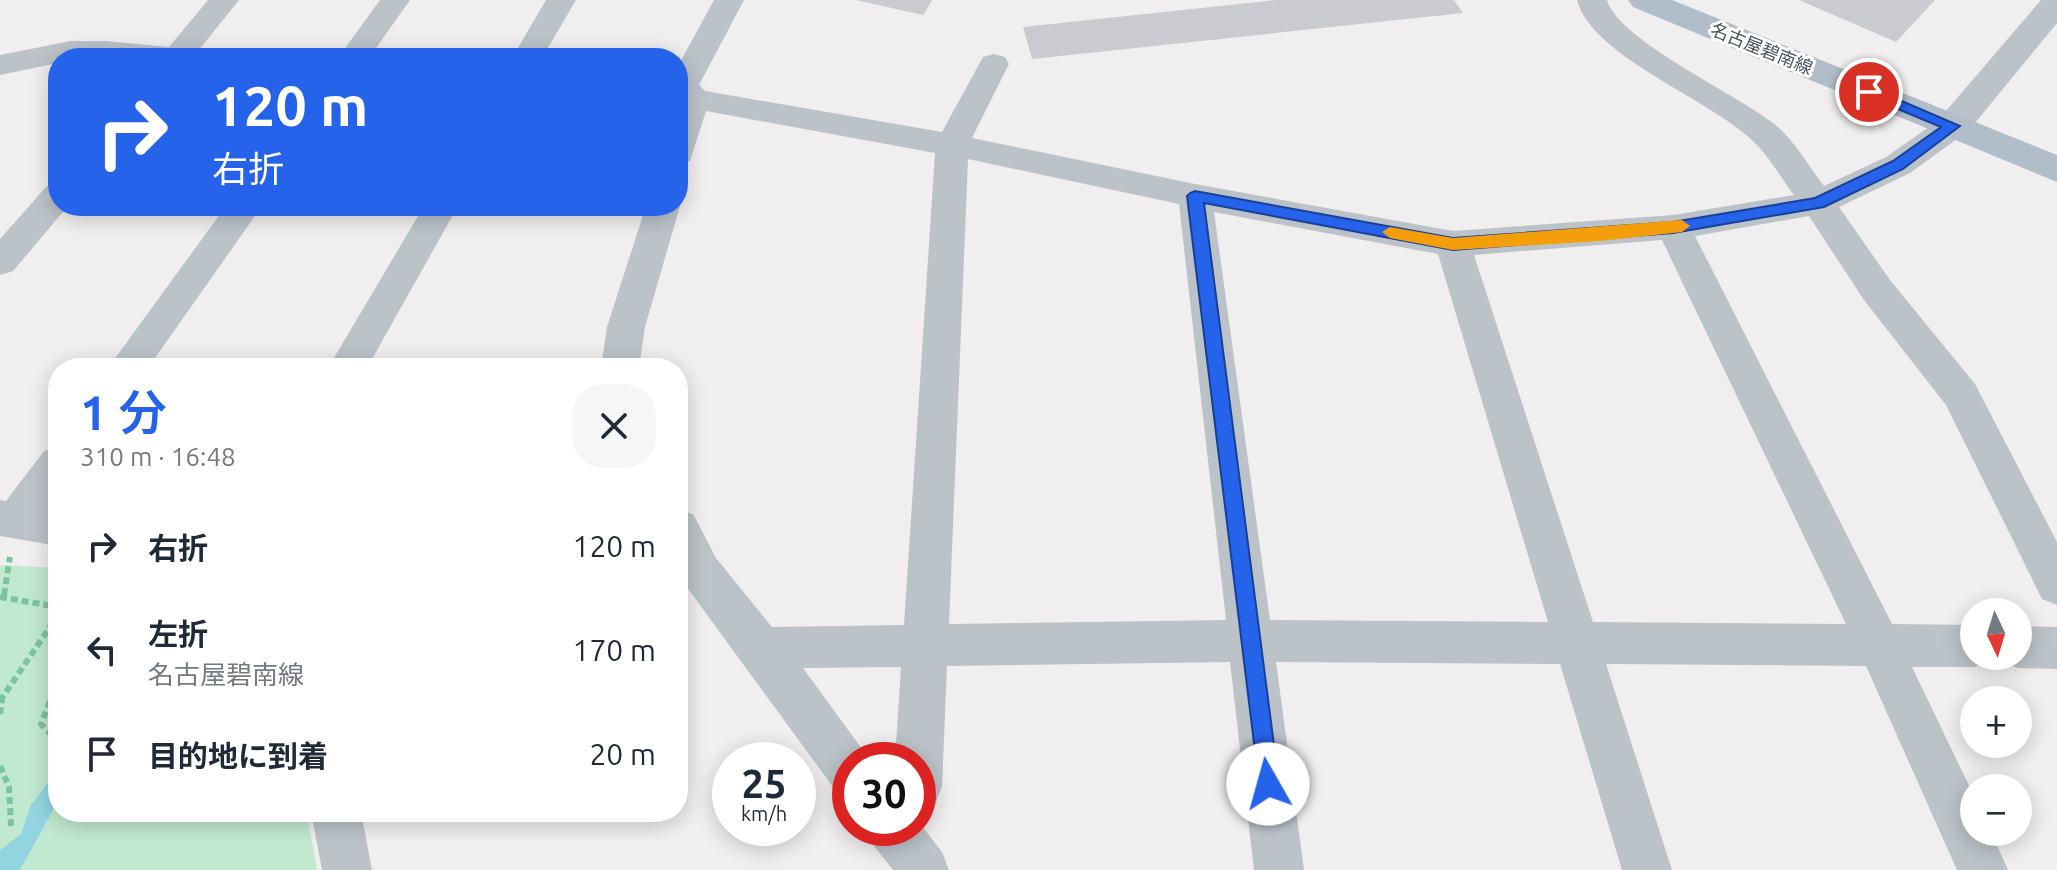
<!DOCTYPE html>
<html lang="ja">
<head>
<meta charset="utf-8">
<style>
  body { margin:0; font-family:Ubuntu,"Noto Sans JP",sans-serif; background:#f6f6f7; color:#1f2937; height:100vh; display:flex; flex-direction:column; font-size:30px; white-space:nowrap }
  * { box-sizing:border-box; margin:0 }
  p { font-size:26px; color:#747a83 }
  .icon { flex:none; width:44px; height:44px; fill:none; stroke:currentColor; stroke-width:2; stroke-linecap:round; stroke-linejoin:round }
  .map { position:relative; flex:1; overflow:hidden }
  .drawer { position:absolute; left:48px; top:358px; width:640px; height:464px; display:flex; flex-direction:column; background:#fff; border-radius:32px; box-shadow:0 4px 20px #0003 }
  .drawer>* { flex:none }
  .guide { position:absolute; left:48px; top:48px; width:640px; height:168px; border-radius:32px; box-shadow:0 4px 20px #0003; background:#2563eb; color:#fff; overflow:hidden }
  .needle { width:52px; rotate:176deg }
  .buttons { position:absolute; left:1960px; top:598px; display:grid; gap:16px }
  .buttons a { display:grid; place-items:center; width:72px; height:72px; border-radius:50%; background:#fff; box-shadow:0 4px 20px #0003; font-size:40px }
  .speed { position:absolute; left:712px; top:742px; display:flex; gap:16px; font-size:40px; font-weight:700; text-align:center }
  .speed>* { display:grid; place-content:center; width:104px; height:104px; border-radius:50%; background:#fff; box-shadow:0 4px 20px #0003; line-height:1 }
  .speed small { font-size:20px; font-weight:400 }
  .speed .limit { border:12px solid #d22; background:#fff; color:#111 }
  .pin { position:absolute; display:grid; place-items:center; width:68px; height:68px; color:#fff; margin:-34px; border:4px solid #fff; border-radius:50%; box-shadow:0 2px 8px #0007 }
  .me { position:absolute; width:88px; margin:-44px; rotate:353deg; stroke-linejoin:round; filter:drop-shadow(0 0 6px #0008) }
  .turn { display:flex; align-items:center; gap:28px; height:168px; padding:0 32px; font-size:36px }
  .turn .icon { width:104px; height:104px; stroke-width:2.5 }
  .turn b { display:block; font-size:56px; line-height:68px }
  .round { display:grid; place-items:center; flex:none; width:84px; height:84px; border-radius:32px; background:#f6f6f7 }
  .summary { display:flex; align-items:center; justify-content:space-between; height:136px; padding:0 32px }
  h1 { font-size:48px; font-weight:600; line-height:60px; color:#2563eb }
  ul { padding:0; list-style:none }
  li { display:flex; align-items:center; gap:24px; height:104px; padding:0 32px }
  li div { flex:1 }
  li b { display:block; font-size:30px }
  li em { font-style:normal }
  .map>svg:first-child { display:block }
  .green { fill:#c1e9cf }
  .water { fill:#93d4e1 }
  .building { fill:#c9cbd0 }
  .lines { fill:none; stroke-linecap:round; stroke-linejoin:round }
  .path { stroke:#7dc39e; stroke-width:6; stroke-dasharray:7 4; stroke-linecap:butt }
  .minor { fill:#bbc3c9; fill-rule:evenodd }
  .tertiary { fill:#bbc3c9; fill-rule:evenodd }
  .primary { fill:#b1beca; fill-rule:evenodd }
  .route { fill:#2563eb; stroke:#184099; stroke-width:2 }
  .slow { fill:#f59e0b }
  .labels { text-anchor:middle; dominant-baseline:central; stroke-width:6; stroke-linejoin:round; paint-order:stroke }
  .far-street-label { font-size:18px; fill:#485259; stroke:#fff }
</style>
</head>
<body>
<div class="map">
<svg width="2057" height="870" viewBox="0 0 2057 870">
  <rect width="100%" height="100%" fill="#f0eeee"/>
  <path class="green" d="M0 565 58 568V812H307L317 870H0Z"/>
  <path class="water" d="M58 770V801L20 870H0V850L21 834 31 805Z"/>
  <g class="building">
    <path d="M856 0H932L923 15Z"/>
    <path d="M1276 0H1454L1463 13 1032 59 1023 27Z"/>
    <path d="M1799 0H1935L1896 42Z"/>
  </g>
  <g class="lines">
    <g class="path">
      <path d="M4 595 10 557"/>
      <path d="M0 597 58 607"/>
      <path d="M58 681 41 724 58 742"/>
      <path d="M0 701 58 615"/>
      <path d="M0 714 2 700"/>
      <path d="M0 766 9 787 11 826"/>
    </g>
    <g class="minor">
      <path d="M208 0H239L198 51 204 58H58V63L0 75V55L71 41H105L169 47Z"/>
      <path d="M380 0H410L369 58H338Z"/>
      <path d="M546 0H576L542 58H512Z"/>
      <path d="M714 0H744L699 85 705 91 942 132 983 57 994 54 1005 57 1009 64 972 138 1195 184 1453 231 1673 215 1794 195C1782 179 1771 160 1757 145 1716 101 1592 58 1577 0H1607C1618 41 1742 96 1778 127 1796 143 1810 168 1824 186L1886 157 1942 118 1953 115 1964 118 1969 126 1964 134 1910 173 1839 207 1890 280 1975 384 2057 542V605L2042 599 1946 405 1864 300 1809 216 1695 236 1892 624 1974 625V656H1992L1990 661 1974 667H1912L1974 796V832H1991L2008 870H1957L1866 666 1606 664 1672 870H1622L1560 664 1276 662 1304 870H1254L1230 662 947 666 942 787 935 804 918 811V760H895L901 667 803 668 870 760H850V794L833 787 686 586 678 570V509L693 514 716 558 772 627 904 625 935 153 706 111 690 161 678 164V66ZM968 159 1179 204 1226 620 949 624ZM1214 212 1438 254 1548 622 1270 620ZM1662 240 1846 624 1593 622 1474 255Z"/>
      <path d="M58 183V206H68L13 271 0 275V239L46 187Z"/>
      <path d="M678 202 680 206 645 327 639 368H601L607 327 646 206H678Z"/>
      <path d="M226 206H262L148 368H108Z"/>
      <path d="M424 206H458L367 368H328Z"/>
      <path d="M58 446V495L49 508 58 510V546L0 536V500L6 501 44 451Z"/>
      <path d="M2018 626 2057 627V669L2018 668 2002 662 1999 656H2018Z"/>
      <path d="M311 812H361L372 870H322Z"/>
      <path d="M918 821 942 852 949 870H893L874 846 867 828H918Z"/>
    </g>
    <path class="tertiary" d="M2041 0H2057V23L1966 134 1953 138 1940 134 1935 126 1940 118Z"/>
    <path class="primary" d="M1628 0H1672L2057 155V182L1633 7Z"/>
  </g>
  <path class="route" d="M1869 87 1960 126 1903 169 1824 207 1673 233 1453 250 1204 203 1279 784 1275 792 1268 795 1260 792 1187 196 1190 193 1195 191 1453 238 1673 222 1815 198 1893 161 1941 127 1864 95 1861 92Z"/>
  <path class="slow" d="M1682 220 1690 226 1682 232 1600 241 1453 250 1390 238 1382 232 1390 227 1453 238Z"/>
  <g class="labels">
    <g class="far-street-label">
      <text transform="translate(1762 48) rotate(22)">名古屋碧南線</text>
    </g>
  </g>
</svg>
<div class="buttons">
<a><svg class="needle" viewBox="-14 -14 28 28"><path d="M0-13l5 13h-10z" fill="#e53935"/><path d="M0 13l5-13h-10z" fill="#747a83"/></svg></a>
<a>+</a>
<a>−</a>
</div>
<div class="speed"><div>25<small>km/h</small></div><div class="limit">30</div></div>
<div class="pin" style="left:1869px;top:92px;background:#d93025"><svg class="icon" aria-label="arrive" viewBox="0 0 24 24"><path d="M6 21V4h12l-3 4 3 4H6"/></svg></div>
<svg class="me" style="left:1268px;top:784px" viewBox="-20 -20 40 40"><circle r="19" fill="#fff"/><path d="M0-13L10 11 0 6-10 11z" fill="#2563eb"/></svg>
<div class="guide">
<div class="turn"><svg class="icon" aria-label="right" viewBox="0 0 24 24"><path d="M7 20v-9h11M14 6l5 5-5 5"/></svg><div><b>120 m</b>右折</div></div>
</div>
<section class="drawer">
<div class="summary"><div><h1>1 分</h1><p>310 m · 16:48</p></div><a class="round"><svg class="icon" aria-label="close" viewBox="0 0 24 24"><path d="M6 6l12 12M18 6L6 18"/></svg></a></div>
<ul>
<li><svg class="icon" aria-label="right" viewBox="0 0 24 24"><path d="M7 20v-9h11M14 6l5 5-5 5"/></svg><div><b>右折</b></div><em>120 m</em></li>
<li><svg class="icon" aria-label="left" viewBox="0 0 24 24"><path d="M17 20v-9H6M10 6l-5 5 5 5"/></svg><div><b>左折</b><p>名古屋碧南線</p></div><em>170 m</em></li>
<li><svg class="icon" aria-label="arrive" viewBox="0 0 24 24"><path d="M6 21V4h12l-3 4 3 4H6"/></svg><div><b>目的地に到着</b></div><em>20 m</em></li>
</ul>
</section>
</div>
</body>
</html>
